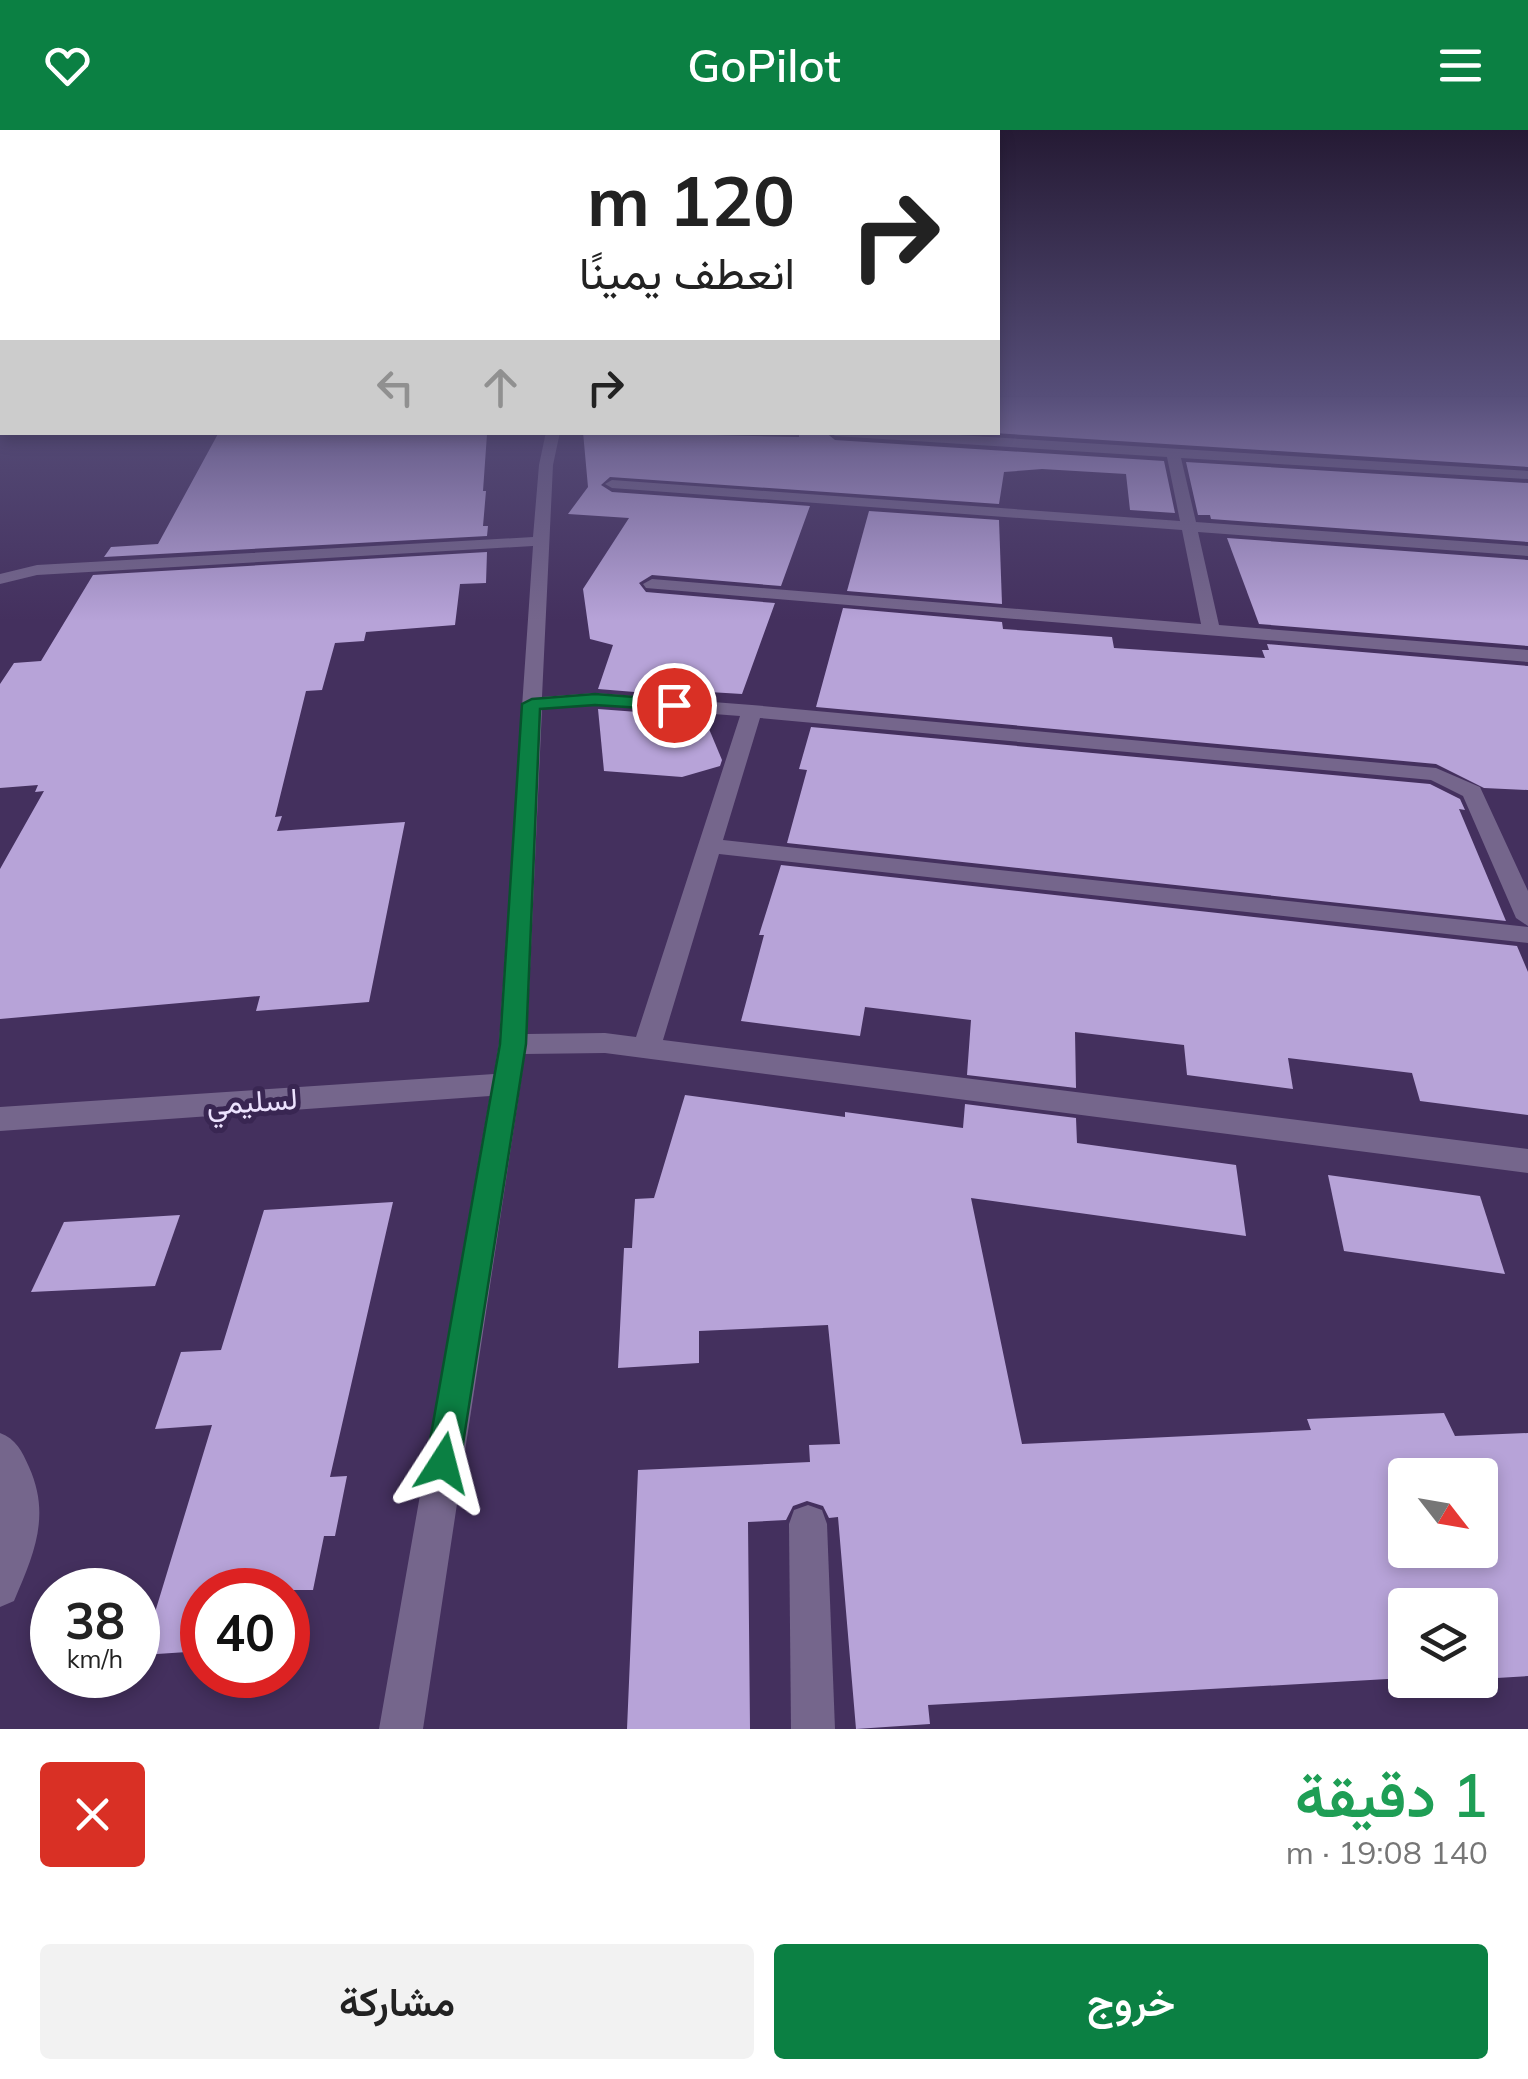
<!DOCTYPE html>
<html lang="ar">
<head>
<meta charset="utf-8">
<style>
  body { margin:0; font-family:Mulish,Vazirmatn,sans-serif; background:#f2f2f2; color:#222; direction:rtl; height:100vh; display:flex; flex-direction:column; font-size:38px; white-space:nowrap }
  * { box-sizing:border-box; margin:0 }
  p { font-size:32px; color:#767676 }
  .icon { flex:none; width:55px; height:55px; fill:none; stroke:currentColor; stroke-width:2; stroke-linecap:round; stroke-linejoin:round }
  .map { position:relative; height:1599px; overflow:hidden; direction:ltr }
  .details { display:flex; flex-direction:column; background:#fff; flex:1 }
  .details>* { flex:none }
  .guide { position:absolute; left:0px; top:0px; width:1000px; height:305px; box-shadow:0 5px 15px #0003; direction:rtl; background:#fff; color:#222; overflow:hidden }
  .needle { width:65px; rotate:121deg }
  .fabs { position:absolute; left:1388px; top:1328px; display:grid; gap:20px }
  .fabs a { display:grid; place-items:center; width:110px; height:110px; border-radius:10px; background:#fff; box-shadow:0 5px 15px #0003; font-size:50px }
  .speed { position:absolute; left:30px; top:1438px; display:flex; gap:20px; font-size:50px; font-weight:700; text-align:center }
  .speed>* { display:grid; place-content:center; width:130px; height:130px; border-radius:50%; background:#fff; box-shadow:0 5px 15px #0003; line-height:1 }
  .speed small { font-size:25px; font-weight:400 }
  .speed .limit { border:15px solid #d22; background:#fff; color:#111 }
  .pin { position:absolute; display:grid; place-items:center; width:85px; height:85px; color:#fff; margin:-42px; border:5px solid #fff; border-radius:50%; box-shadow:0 2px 10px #0007 }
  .me { position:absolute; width:110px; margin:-55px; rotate:9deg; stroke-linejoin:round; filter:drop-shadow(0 0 8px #0008) }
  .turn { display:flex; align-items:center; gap:35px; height:210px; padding:0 40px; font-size:45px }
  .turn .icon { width:130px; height:130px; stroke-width:2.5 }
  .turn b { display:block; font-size:70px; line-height:85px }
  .lanes { display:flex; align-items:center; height:95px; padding:0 40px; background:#0003; justify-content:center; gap:50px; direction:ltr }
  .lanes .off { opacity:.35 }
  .round { display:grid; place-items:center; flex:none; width:105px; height:105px; border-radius:10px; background:#f2f2f2 }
  .overview { display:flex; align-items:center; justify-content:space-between; height:170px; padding:0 40px }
  h1 { font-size:60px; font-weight:600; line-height:75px; color:#1e9e55 }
  .button { display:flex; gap:20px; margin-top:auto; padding:20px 40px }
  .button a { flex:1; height:115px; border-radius:10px; background:#0b8043; color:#fff; font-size:40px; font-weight:600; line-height:115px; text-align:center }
  .button a+a { background:#f2f2f2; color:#222 }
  header { display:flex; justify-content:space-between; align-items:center; height:130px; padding:0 40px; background:#0b8043; color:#fff; font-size:45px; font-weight:600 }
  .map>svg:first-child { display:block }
  .building { fill:#b7a3d8; fill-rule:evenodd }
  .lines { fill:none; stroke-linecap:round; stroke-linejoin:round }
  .minor { fill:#75668c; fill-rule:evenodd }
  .route { fill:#0b8043; stroke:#07532c; stroke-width:2.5 }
  .labels { text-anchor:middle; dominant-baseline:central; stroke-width:10; stroke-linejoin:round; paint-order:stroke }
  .street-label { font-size:30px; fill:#ece2fe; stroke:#392652 }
</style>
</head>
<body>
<header><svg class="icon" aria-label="menu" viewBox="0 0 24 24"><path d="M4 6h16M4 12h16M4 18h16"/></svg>GoPilot<svg class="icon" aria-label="heart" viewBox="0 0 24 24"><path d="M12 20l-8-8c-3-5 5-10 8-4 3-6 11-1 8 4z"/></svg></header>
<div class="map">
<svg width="1528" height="1599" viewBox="0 0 1528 1599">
  <rect width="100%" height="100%" fill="#44305e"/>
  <g class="building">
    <path d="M998 267H1528V337L977 302H998Z"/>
    <path d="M219 302 487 304 483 361H486L483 396H488L487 406 104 427 111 417 158 414Z"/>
    <path d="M583 302 799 307V302H825L835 310 1164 331 1175 383 1130 380 1126 344 1042 339 1004 342 999 374 610 347 601 355 612 362 810 376 781 456 652 445 639 453 646 462 775 473 742 564 693 561 696 567 598 559 613 515 590 509 583 459 629 388 568 384 588 357Z"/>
    <path d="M1186 332 1528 353V412L1211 389 1210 385H1198Z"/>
    <path d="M869 381 999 390 1002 474 847 461Z"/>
    <path d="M1227 408 1528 430V516L1259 494Z"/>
    <path d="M487 422 486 453 460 454 455 495 366 502 364 511 335 513 322 560 306 561 275 687 282 686 277 701 405 692 369 872 256 881 260 866 0 889V739L44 661 35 662 38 655 0 658V554L14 533 41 531 93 445Z"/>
    <path d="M843 478 1002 492 1003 499 1112 507 1114 518 1265 528 1262 520H1269L1267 514 1528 536V660L1484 658 1436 634 816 577Z"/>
    <path d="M598 579 704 587 722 630 720 636 682 647 604 641Z"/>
    <path d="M811 597 1430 654 1460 669 1465 680 1459 679 1506 791 787 713 807 640 799 639Z"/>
    <path d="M781 735 1517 816 1528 842V985L1420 971 1412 943 1288 928 1293 959 1187 945 1184 915 1075 902 1076 958 967 945 971 890 865 877 860 906 741 891 764 805H759Z"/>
    <path d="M685 965 845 987V982L963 998 965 974 1076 988 1077 1013 1236 1035 1246 1106 971 1068 1022 1314 1311 1300 1307 1289 1444 1283 1455 1306 1528 1303V1546L1480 1549V1475H1405V1548L928 1575 930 1594 856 1599 838 1387 829 1388 823 1376 807 1371 793 1376 786 1390 748 1392 750 1599H627L638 1340 810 1332 809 1315 840 1314 828 1195 699 1201V1233L618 1238 624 1118H632L635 1069 654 1068ZM1405 1345H1480V1420H1405Z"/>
    <path d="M1328 1045 1480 1066 1505 1144 1344 1121Z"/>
    <path d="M393 1072 330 1347 347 1346 335 1406H324L313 1460H202V1521L142 1525 212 1295 155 1299 181 1222 221 1220 264 1080Z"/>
    <path d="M180 1085 155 1156 31 1162 64 1092Z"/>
  </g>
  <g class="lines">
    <g class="minor">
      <path d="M546 302H560L553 335 542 567 595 563 752 575 1436 638 1480 657 1528 761V796L1516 788 1463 666 1431 650 760 588 723 710 1528 797V813L719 724 663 910 1528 1019V1043L605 923 525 924 423 1599H379L490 966 0 1001V977L494 944 499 914 533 416 37 445 0 454V444L37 435 533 407 539 335ZM595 575 740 586 636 907 605 903 527 904 542 579Z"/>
      <path d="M829 302H909L1528 341V349L1181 328 1196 392 1528 416V426L1198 402 1219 495 1528 520V532L646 458 643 454 652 449 1201 494 1182 400 612 358 605 354 612 350 1180 391 1167 327 835 306Z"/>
      <path d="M0 1303C16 1309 22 1321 29 1337 51 1386 34 1424 14 1471L0 1477Z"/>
      <path d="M808 1375 822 1380 827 1394 835 1599H791L789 1394 794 1380Z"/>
    </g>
  </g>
  <linearGradient id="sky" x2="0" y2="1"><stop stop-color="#251a34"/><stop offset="0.54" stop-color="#564e79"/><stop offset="1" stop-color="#564e79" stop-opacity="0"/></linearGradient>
  <rect width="1528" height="491" fill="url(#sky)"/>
  <path class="route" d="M595 564 674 570 683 575 674 580 595 575 540 579 526 914 460 1333 455 1345 443 1350 431 1345 426 1333 500 914 522 574 532 569Z"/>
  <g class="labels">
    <g class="street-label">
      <text transform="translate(252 971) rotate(-4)">لسليمي</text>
    </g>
  </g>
</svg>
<div class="fabs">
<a><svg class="needle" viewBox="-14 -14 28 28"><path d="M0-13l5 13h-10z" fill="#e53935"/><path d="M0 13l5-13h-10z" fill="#767676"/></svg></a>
<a><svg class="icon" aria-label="layers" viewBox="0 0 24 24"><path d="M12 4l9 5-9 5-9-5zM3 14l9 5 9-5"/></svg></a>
</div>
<div class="speed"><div>38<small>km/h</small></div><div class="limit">40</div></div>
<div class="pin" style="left:674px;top:575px;background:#d93025"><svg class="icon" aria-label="arrive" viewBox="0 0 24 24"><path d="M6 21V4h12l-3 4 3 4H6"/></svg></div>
<svg class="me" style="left:443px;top:1333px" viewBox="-20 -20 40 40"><path d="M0-17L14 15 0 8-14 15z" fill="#0b8043" stroke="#fff" stroke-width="4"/></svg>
<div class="guide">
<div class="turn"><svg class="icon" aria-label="right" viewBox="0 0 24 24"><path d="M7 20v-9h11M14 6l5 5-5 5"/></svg><div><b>120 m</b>انعطف يمينًا</div></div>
<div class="lanes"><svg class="icon off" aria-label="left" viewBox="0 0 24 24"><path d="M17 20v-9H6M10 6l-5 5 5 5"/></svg><svg class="icon off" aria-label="ahead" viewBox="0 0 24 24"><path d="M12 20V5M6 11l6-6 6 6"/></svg><svg class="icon" aria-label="right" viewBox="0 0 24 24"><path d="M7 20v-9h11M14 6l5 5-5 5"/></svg></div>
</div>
</div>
<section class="details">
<div class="overview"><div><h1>1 دقيقة</h1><p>140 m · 19:08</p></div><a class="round" style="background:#d93025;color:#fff"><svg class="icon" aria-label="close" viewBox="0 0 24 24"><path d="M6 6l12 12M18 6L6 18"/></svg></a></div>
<div class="button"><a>خروج</a><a>مشاركة</a></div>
</section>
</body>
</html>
